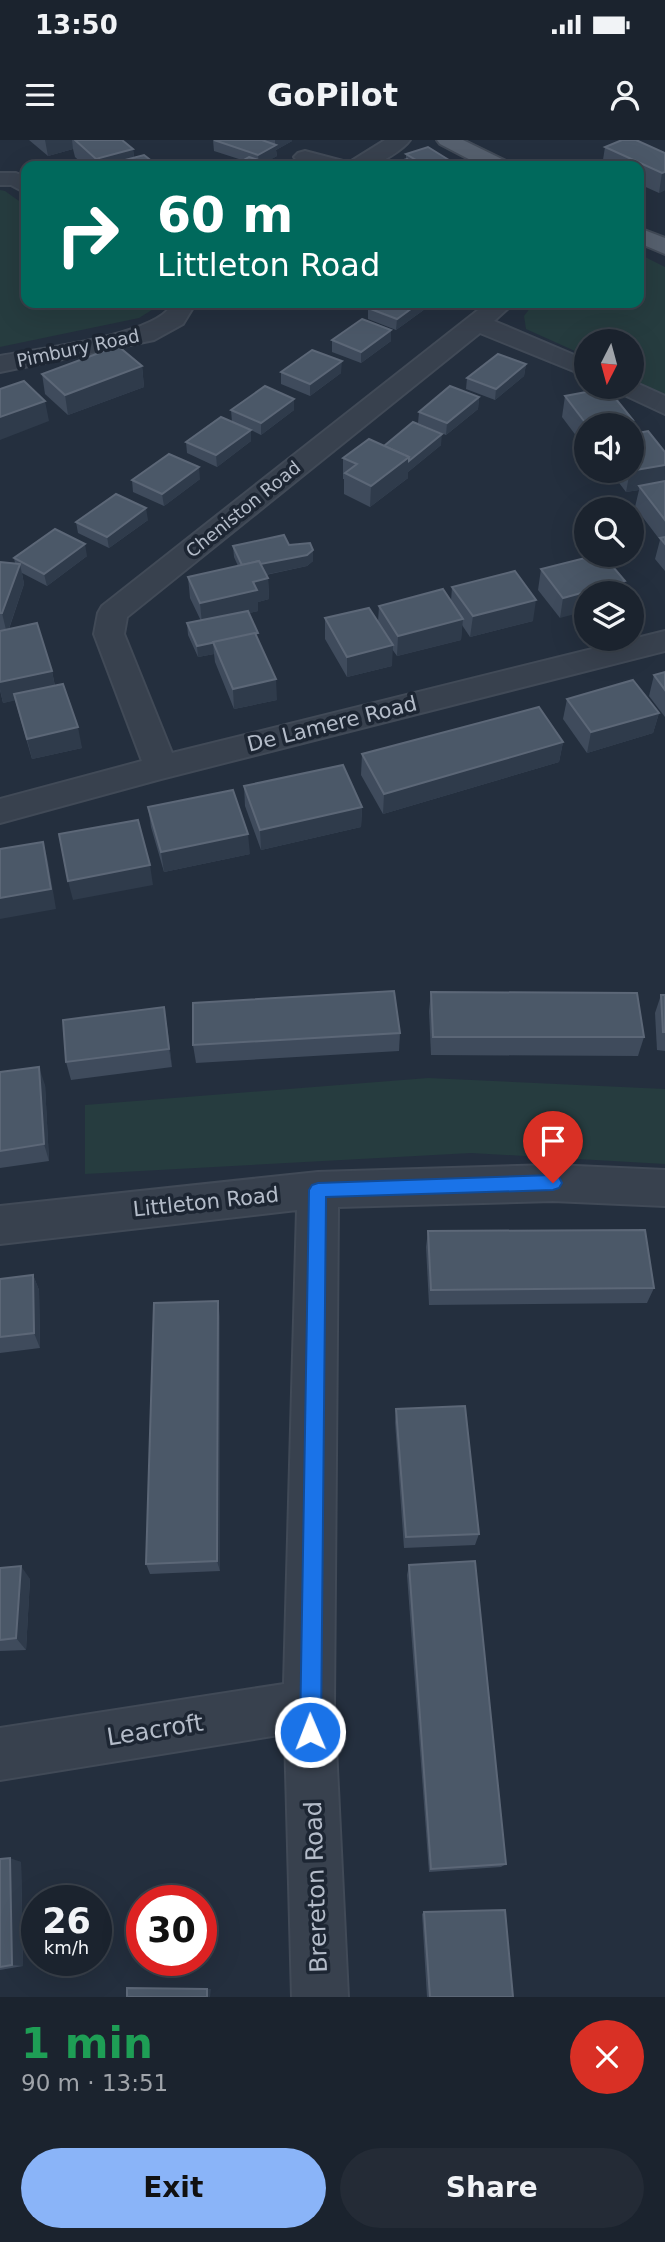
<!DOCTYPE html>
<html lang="en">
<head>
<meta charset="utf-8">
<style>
  body { margin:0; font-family:"DejaVu Sans",sans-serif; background:#242b36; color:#f1f3f6; height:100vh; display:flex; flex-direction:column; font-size:26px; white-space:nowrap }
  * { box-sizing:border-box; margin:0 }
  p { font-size:23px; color:#a0a4aa }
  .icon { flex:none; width:38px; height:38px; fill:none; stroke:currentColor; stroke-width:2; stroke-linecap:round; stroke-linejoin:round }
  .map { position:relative; height:1857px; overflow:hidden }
  .drawer { display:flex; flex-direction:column; background:#1b232e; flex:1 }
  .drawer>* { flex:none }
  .hud { position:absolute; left:21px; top:21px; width:623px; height:147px; border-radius:14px; box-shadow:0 7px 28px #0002,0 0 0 2px #39404a; background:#00695c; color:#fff; overflow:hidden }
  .needle { width:46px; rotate:186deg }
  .tools { position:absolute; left:574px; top:189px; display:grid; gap:14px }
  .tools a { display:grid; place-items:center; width:70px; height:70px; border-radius:50%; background:#1b232e; box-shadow:0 7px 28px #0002,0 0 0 2px #39404a; font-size:35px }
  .speed { position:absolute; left:21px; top:1745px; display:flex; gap:14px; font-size:35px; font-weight:700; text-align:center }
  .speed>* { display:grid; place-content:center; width:91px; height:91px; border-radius:50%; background:#1b232e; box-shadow:0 7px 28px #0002,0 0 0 2px #39404a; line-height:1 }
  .speed small { font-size:18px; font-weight:400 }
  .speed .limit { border:10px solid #d22; background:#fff; color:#111 }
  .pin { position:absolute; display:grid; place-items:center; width:60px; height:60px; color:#fff; margin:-72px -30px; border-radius:50% 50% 50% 0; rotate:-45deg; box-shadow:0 0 7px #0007 }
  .pin .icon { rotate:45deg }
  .me { position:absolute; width:77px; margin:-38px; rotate:359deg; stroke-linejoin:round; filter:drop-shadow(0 0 5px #0008) }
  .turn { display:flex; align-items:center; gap:24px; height:147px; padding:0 21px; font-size:32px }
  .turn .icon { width:91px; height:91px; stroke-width:2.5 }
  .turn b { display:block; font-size:49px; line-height:60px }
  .round { display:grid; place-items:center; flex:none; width:74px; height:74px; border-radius:37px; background:#242b36 }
  .head { display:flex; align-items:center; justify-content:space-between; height:119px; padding:0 21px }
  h1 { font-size:42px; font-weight:800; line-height:52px; color:#1e9e55 }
  .primary-button { display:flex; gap:14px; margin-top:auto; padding:14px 21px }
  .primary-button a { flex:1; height:80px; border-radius:42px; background:#8ab4f8; color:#111; font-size:28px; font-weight:800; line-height:80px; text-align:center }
  .primary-button a+a { background:#242b36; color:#f1f3f6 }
  .status { display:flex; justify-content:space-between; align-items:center; height:49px; padding:0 35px; background:#1b232e; direction:ltr }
  .status svg { height:19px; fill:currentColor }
  header { display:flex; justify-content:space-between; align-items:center; height:91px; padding:0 21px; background:#1b232e; font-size:32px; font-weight:800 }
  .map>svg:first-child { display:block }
  .green { fill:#263c3f }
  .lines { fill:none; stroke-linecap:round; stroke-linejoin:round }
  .minor-casing { stroke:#414a57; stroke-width:4 }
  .primary-casing { stroke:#414a57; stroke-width:4 }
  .minor { fill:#38414e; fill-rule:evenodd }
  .primary { fill:#56606e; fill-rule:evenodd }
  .wall { fill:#3f4b5c }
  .shaded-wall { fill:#2f3b4b }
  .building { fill:#4b5868; stroke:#5c6777; stroke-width:2 }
  .route { fill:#1a73e8; stroke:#114b97; stroke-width:2 }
  .labels { text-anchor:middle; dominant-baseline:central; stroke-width:7; stroke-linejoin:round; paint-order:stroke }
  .far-street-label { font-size:18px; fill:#b4bcc9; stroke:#1d2633 }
  .street-label { font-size:21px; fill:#b4bcc9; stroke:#1d2633 }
  .near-street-label { font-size:24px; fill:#b4bcc9; stroke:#1d2633 }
</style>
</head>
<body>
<div class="status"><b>13:50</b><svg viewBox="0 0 49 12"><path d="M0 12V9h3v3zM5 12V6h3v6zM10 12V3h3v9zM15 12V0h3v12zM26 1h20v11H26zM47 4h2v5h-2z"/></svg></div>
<header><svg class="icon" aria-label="menu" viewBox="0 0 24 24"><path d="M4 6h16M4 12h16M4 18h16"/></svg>GoPilot<svg class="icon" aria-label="person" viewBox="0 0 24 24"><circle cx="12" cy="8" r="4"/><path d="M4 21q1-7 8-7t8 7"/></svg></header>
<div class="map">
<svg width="665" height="1857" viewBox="0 0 665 1857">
  <rect width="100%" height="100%" fill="#242f3e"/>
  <g class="green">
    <path d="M0 50 5 51 26 66V163H163L139 178 0 207Z"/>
    <path d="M639 114 665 127V257L632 238V201H586V216L526 189 524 176 534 163H639Z"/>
    <path d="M428 938 665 949V1024L471 1013 85 1034V965Z"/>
  </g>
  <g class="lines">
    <defs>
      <g id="minor">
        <path d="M385 0H410C404 9 380 24 369 26 354 29 303 29 294 17L298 13 305 11 343 21 345 25Z"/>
        <path d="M0 33H16L26 37V53L11 45H0Z"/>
        <path d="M167 163H192L194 166 183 184 154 200 0 232V216C37 209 151 196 170 167Z"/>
        <path d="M487 163H514L494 181 586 220V236L480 193 127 477 124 494 172 613 665 491V511L161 639 0 683V659L142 621 94 494 98 473 102 466Z"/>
        <path d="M632 241 665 256V274L618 252 614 247H632Z"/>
        <path d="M553 1025 665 1030V1066L553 1061 338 1067 334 1565 348 1857H292L285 1594 0 1640V1588L284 1544 297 1070 0 1104V1066L318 1032Z"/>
      </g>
      <g id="primary">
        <path d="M437 0H463L506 21 509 26H482L440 4Z"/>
        <path d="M639 88 665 98V114L639 103Z"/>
      </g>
    </defs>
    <use href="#minor" class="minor-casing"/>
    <use href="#primary" class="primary-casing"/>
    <use href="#minor" class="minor"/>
    <use href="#primary" class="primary"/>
  </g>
  <g class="wall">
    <path d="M29 0H122L133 9 134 17 158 26H85L75 17 73 9 48 16Z"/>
    <path d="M213 0H292V1L276 10 277 16 265 22 277 26H233L242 20 214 11Z"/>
    <path d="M605 7 665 13V50L659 53 639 44V26H602Z"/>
    <path d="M406 14 457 25V26H386L406 19Z"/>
    <path d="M376 163H425V169L396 190 368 179V168Z"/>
    <path d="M332 200 391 201 361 223 332 212Z"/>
    <path d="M526 224 524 236 495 260 466 249 467 238Z"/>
    <path d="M142 226 144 247 68 275 45 254 42 234Z"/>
    <path d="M281 232 341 233 310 256 281 244Z"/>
    <path d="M565 256 586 285V309L562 277Z"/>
    <path d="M479 257 478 269 446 295 418 283 419 272Z"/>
    <path d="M231 270H294L261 295 251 290V301L217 327 187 313 186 302 232 282Z"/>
    <path d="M441 305 408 332V338L370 367 344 354V339H343V318L384 306Z"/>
    <path d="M665 325V431L655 419 660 400 635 367 639 350 626 352 610 331H632Z"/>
    <path d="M200 339 164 366 133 352 132 340Z"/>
    <path d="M148 380 109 408 78 393 76 382Z"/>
    <path d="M289 405 313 421 307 426 266 435 268 438 269 459 258 462V471L249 473 277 560 234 569 215 522 214 514 198 517 188 495 187 483 201 481 190 458 188 437 238 426 234 417 233 406Z"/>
    <path d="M597 415 560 478 538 450 541 429Z"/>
    <path d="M87 416 47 446 22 433 24 444 9 489 52 531 55 546 82 608 32 619 15 560 3 563 0 550V422L15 423 14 418Z"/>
    <path d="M452 447 533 481 470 497 462 485 461 500 397 516 392 509V526L347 537 325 499V478L378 482 379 466 451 461Z"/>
    <path d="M665 532V577L649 556 654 535Z"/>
    <path d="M567 559 659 573 653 593 587 613 563 579Z"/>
    <path d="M563 602 559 622 383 674 361 635 362 614Z"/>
    <path d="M244 646 362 667 361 687 261 710 245 666Z"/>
    <path d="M148 667 250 714 164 732 151 687Z"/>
    <path d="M431 852 644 897 638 916 431 915 429 871Z"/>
    <path d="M661 855H665V911L657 910 655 873Z"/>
    <path d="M167 886 172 927 71 940 66 922Z"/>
    <path d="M400 893 399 911 196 923 193 905Z"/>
    <path d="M0 932 45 945 49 1021 0 1028Z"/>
    <path d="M428 1091 654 1148 647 1163 429 1165 426 1107Z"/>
    <path d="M33 1135 39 1150 40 1208 0 1213V1139Z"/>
    <path d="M220 1176V1431L150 1434 146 1424Z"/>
    <path d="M396 1269 479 1394 475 1405 404 1408 395 1282Z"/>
    <path d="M409 1425 506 1724 501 1727 429 1732 407 1435Z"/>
    <path d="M0 1428 30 1439 26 1510 0 1511Z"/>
    <path d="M0 1719 21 1722 23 1826 0 1830Z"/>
    <path d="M424 1772 513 1857H427L422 1774Z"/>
  </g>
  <g class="shaded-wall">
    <path d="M45 0H72L73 9 48 16Z"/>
    <path d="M275 0H292V1L276 10 277 16 259 26 258 15 275 6Z"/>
    <path d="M133 9 135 26 110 24V26H97L96 19Z"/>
    <path d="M665 32V50L659 53 662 33Z"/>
    <path d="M419 163H425V169L396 190 397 179Z"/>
    <path d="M391 190V201L361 223V212Z"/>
    <path d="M342 221 341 233 310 256V244Z"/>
    <path d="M526 224 524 236 495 260 496 249Z"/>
    <path d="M142 226 144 247 68 275 65 255Z"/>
    <path d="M479 257 478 269 446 295 447 283Z"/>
    <path d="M294 259V270L261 295V283Z"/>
    <path d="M45 261 49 281 0 300V277Z"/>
    <path d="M633 280 632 286 605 285Z"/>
    <path d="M251 290V301L217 327 216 315Z"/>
    <path d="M442 294 441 305 408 332V338L370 367 371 346Z"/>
    <path d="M665 325V345L639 346V350L626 352 630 331Z"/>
    <path d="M199 327 200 339 164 366 162 354Z"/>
    <path d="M146 368 148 380 109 408 107 397Z"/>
    <path d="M85 404 87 416 47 446 44 434Z"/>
    <path d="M313 410V421L307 426 244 439V428Z"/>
    <path d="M20 424 24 444 7 494 2 473Z"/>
    <path d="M268 438 269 459 258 462V471L202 484 200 463 253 442Z"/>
    <path d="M625 441 623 453H586V471L560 478 563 458Z"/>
    <path d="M536 460 533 481 470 497 473 476Z"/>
    <path d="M463 479 461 500 397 516 398 496Z"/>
    <path d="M213 502 214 514 198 517 197 506Z"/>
    <path d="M393 505 392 526 347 537V517Z"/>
    <path d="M52 531 56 552 3 563 0 549V542Z"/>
    <path d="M276 539 277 560 234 569 233 549Z"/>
    <path d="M659 573 653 593 587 613 591 592Z"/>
    <path d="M78 587 82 608 32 619 27 599Z"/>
    <path d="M563 602 559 622 383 674 384 654Z"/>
    <path d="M362 667 361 687 261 710 260 690Z"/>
    <path d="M248 694 250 714 164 732 161 712Z"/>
    <path d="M43 702 48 721 56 769 0 779V758Z"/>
    <path d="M150 725 153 745 73 760 68 741Z"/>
    <path d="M164 867 167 886 172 927 169 909Z"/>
    <path d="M39 927 45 945 49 1021 44 1004Z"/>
    <path d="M33 1135 39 1150 40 1208 34 1193Z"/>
    <path d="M218 1161 220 1176V1431L217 1421Z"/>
    <path d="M21 1426 30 1439 26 1510 16 1498Z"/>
    <path d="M10 1718 21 1722 23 1826 12 1825Z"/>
    <path d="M207 1849H211L210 1857H207Z"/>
  </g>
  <g class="building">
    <path d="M75 0H122L133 9 96 19Z"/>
    <path d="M214 0H262L276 5 258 15Z"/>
    <path d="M622 0H636L665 13V32L662 33 605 7Z"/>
    <path d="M428 7 457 25 426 26 406 14Z"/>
    <path d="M144 15 158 26H113L110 24Z"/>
    <path d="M249 17 277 26H233Z"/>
    <path d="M407 19 419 26 386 25Z"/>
    <path d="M376 163H419L397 179 368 168Z"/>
    <path d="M362 179 391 190 361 212 332 200Z"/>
    <path d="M118 206 142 226 65 255 42 234Z"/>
    <path d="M312 210 342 221 310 244 281 232Z"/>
    <path d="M498 214 526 224 496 249 467 238Z"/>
    <path d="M24 241 45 261 0 277V249Z"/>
    <path d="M265 246 294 259 261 283 231 270Z"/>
    <path d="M450 246 479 257 447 283 419 272Z"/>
    <path d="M607 248 633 280 605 285H587L565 256Z"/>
    <path d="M221 277 251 290 216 315 186 302Z"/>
    <path d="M413 282 442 294 409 321V317L384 306Z"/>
    <path d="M648 291 665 312V325L630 331H632V294Z"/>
    <path d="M369 299 409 317 371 346 345 333 357 324 343 318Z"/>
    <path d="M169 314 199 327 162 354 132 340Z"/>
    <path d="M665 341V380L639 346Z"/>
    <path d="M116 354 146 368 107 397 76 382Z"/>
    <path d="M55 389 85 404 44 434 14 418Z"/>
    <path d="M284 395 289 405 310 403 313 410 307 415 261 424 259 421 242 425 233 406Z"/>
    <path d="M665 397V404L660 398Z"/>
    <path d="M597 415H603L625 441 563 458 541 429Z"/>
    <path d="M259 421 268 438 253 442 257 450 200 463 188 437Z"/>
    <path d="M0 422 20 424 2 473H0Z"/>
    <path d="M515 431 536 460 473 476 452 447Z"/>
    <path d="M443 449 463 479 398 496 379 466Z"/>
    <path d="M369 468 393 505 347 517 325 478Z"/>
    <path d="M248 471 258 493 197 506 187 483Z"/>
    <path d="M37 483 52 531 0 542V491Z"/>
    <path d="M255 493 276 539 233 549 213 502Z"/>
    <path d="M665 532V550L654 535Z"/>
    <path d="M633 540 659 573 591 592 567 559Z"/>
    <path d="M63 544 78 587 27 599 14 554Z"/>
    <path d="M539 567 563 602 384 654 362 614Z"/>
    <path d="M343 625 362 667 260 690 244 646Z"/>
    <path d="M233 650 248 694 161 712 148 667Z"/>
    <path d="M138 680 150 725 68 741 59 694Z"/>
    <path d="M43 702 51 749 0 758V709Z"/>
    <path d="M394 851 400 893 193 905V863Z"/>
    <path d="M431 852 637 853 644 897H433Z"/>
    <path d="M661 855H665V892H663Z"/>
    <path d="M164 867 169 909 66 922 63 880Z"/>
    <path d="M39 927 44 1004 0 1011V932Z"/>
    <path d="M645 1090 654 1148 431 1150 428 1091Z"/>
    <path d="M33 1135 34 1193 0 1197V1139Z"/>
    <path d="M218 1161 217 1421 146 1424 154 1163Z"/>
    <path d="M465 1266 479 1394 406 1397 396 1269Z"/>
    <path d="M475 1421 506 1724 431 1729 409 1425Z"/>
    <path d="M21 1426 16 1498 0 1500V1428Z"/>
    <path d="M10 1718 12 1825 0 1827V1719Z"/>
    <path d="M505 1770 513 1857H430L424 1772Z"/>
    <path d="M127 1848 207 1849V1857H127Z"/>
  </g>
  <path class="route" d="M553 1035 559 1037 562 1043 559 1048 553 1050 326 1057 321 1592 318 1599 310 1603 303 1599 300 1592 309 1050 312 1045 318 1043Z"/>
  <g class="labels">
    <g class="far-street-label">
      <text transform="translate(78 208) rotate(-12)">Pimbury Road</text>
      <text transform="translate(243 369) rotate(-39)">Cheniston Road</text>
    </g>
    <g class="street-label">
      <text transform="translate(332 584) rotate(-14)">De Lamere Road</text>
      <text transform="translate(206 1062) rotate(-6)">Littleton Road</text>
    </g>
    <g class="near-street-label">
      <text transform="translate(155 1590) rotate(-9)">Leacroft</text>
      <text transform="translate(316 1747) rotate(-92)">Brereton Road</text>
    </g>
  </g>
</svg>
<div class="tools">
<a><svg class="needle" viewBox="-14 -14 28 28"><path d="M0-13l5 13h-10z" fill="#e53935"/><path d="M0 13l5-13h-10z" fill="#a0a4aa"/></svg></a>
<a><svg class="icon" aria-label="sound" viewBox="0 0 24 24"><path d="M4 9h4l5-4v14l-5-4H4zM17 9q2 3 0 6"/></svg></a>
<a><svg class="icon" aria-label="search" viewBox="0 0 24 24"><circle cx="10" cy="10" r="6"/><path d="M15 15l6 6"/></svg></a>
<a><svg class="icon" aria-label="layers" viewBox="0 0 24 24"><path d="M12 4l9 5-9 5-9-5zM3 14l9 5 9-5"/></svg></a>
</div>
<div class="speed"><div>26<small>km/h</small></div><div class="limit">30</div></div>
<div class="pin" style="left:553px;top:1043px;background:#d93025"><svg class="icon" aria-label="arrive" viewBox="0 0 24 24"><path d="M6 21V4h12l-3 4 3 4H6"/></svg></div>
<svg class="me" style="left:310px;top:1592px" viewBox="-20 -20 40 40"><circle r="17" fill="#1a73e8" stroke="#fff" stroke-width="3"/><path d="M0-11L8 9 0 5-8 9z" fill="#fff"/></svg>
<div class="hud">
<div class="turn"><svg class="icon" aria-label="right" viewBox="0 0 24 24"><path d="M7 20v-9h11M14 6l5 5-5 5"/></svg><div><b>60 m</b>Littleton Road</div></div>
</div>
</div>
<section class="drawer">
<div class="head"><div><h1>1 min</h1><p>90 m · 13:51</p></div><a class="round" style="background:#d93025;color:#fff"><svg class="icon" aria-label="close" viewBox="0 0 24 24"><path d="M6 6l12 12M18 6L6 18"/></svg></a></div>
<div class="primary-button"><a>Exit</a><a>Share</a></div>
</section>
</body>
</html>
